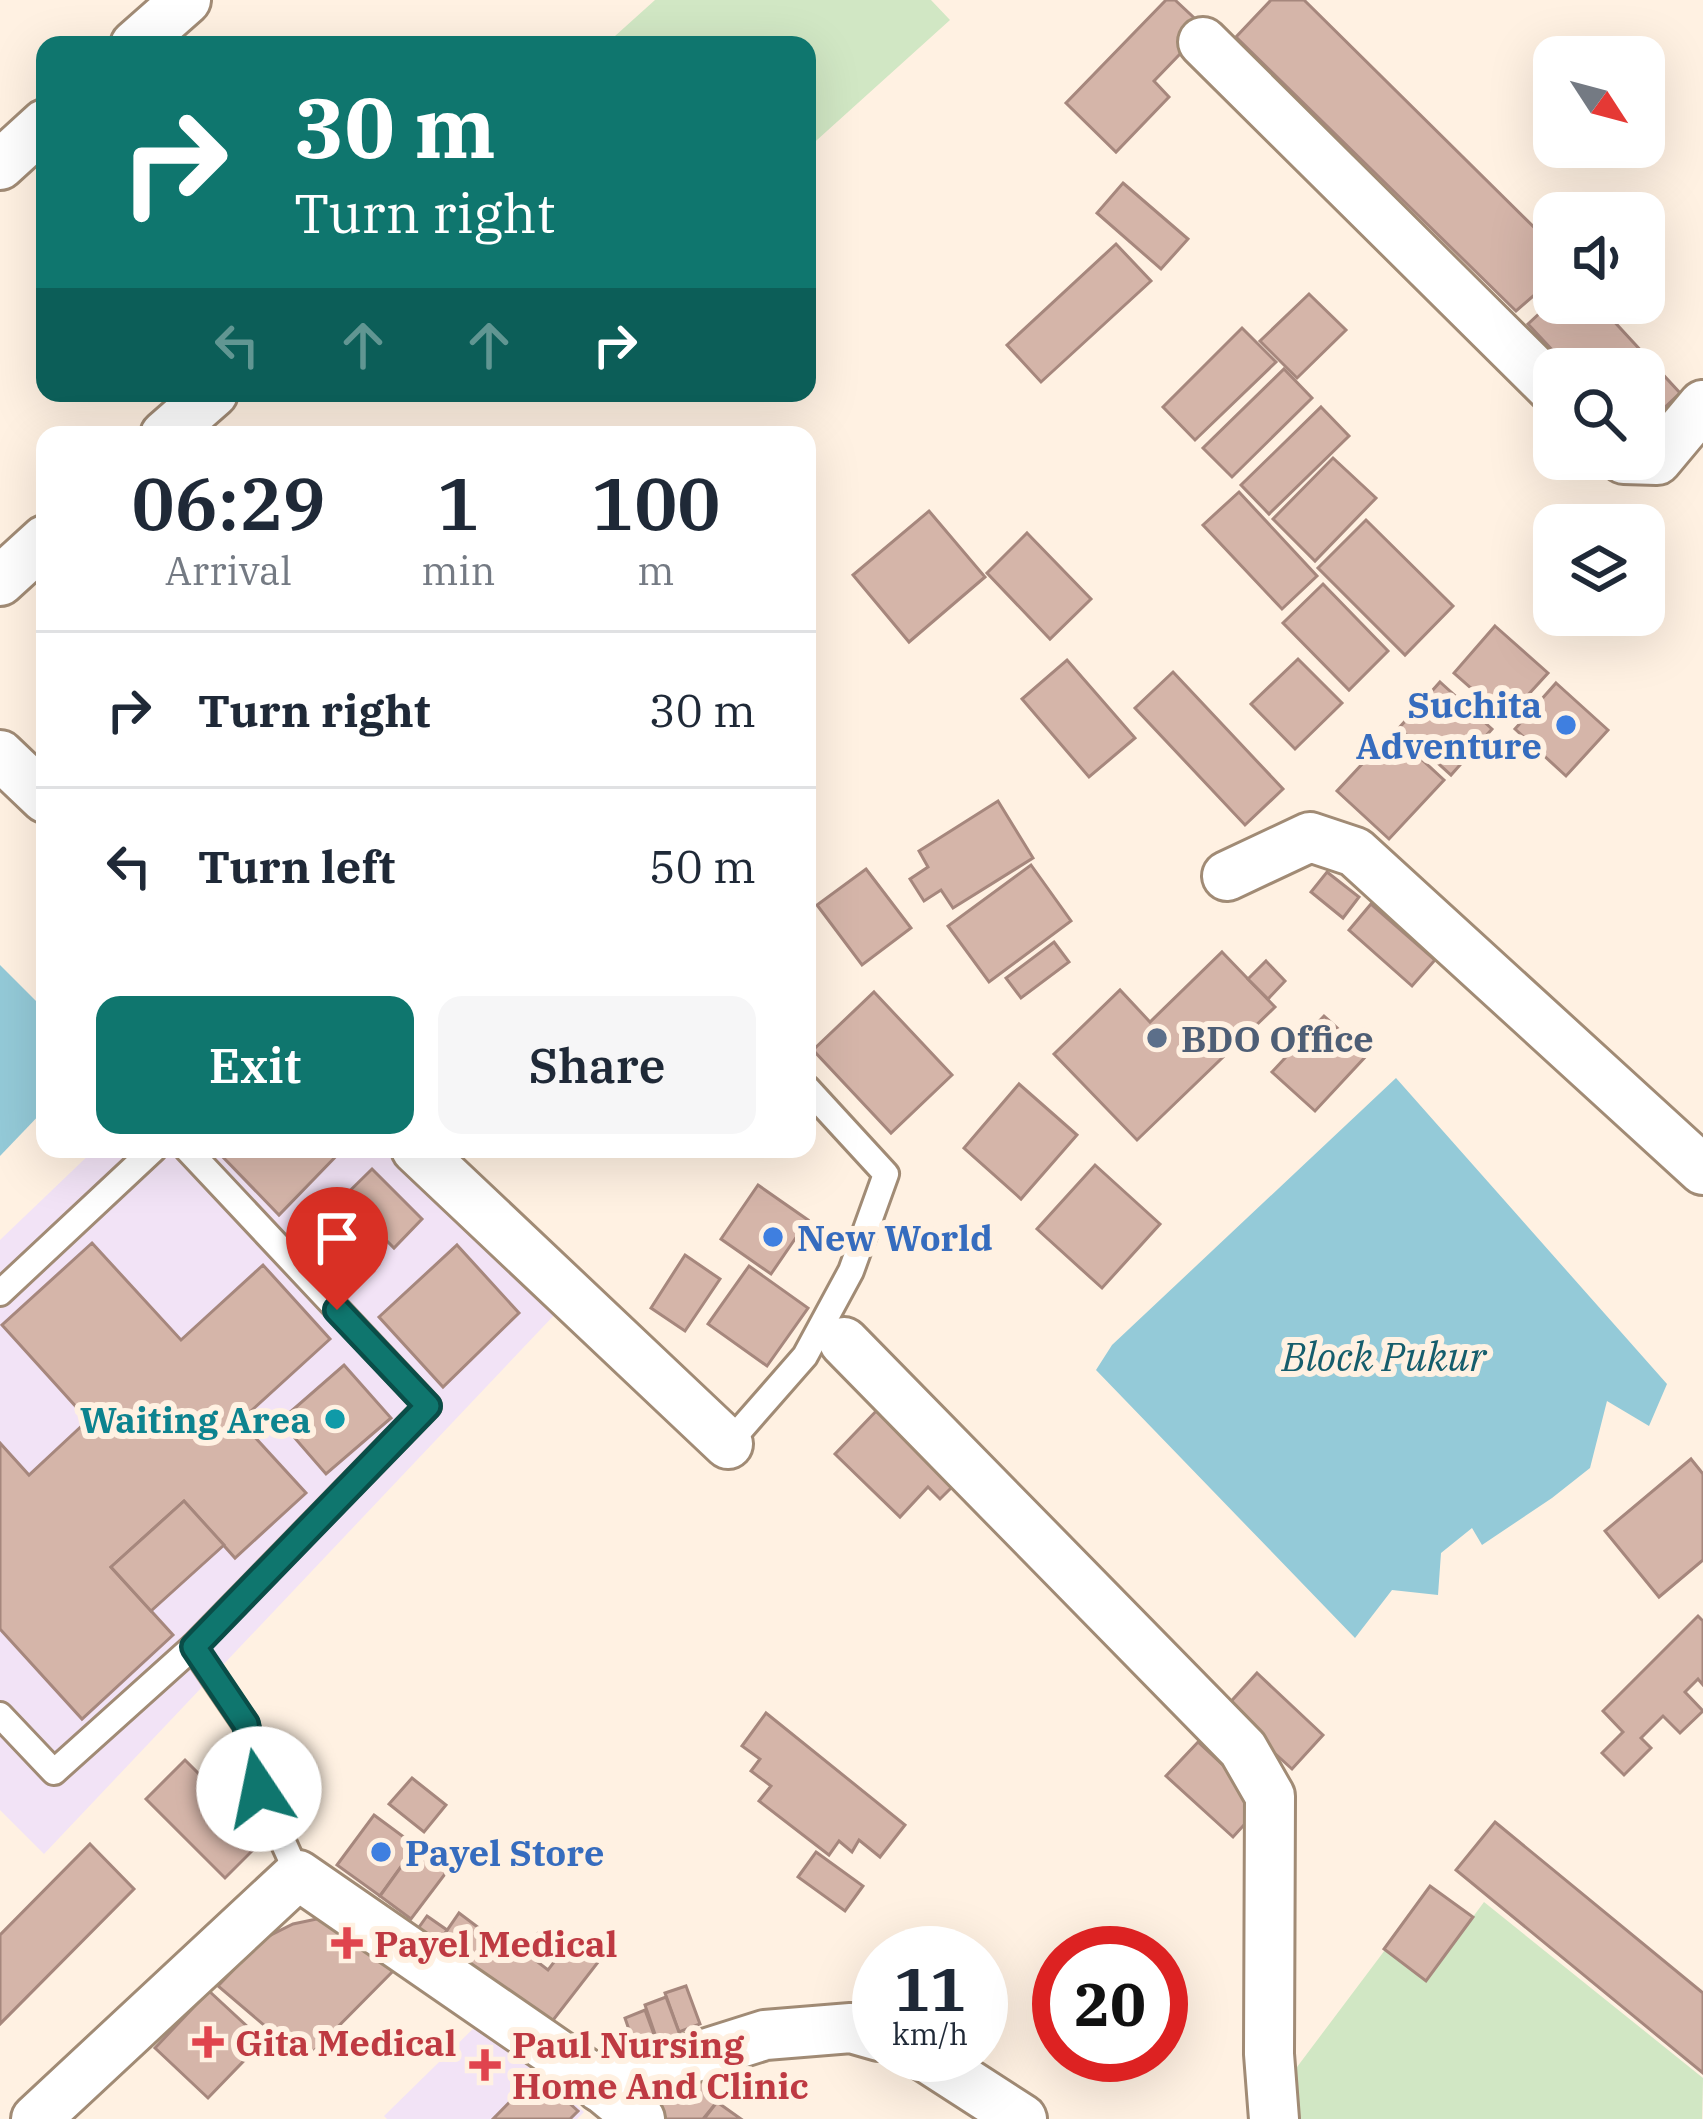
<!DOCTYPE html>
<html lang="en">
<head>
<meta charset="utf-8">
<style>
  body { margin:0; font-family:"IBM Plex Serif",serif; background:#f6f6f7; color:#1f2937; height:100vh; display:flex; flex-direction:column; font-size:45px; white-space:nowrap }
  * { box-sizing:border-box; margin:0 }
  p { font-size:39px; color:#747a83 }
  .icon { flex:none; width:66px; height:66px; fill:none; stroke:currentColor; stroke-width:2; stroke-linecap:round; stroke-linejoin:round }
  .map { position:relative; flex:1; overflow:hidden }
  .details { position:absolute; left:36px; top:426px; width:780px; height:732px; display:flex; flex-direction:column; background:#fff; border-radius:24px; box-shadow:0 12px 48px #0002 }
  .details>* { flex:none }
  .guide { position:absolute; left:36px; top:36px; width:780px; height:366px; border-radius:24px; box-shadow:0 12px 48px #0002; background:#0f766e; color:#fff; overflow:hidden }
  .needle { width:78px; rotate:126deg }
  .controls { position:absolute; left:1533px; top:36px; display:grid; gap:24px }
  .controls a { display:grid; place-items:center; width:132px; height:132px; border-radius:24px; background:#fff; box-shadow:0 12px 48px #0002; font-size:60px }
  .speed { position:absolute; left:852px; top:1926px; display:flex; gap:24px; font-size:60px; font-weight:700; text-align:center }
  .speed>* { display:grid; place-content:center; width:156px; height:156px; border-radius:50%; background:#fff; box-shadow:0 12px 48px #0002; line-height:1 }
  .speed small { font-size:30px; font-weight:400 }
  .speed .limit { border:18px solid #d22; background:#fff; color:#111 }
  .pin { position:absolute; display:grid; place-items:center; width:102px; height:102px; color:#fff; margin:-123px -51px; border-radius:50% 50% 50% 0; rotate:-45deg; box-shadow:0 0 12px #0007 }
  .pin .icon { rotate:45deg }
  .me { position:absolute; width:132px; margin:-66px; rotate:349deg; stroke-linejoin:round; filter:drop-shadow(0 0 9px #0008) }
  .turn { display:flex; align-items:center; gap:42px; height:252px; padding:0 60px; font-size:54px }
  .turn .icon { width:156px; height:156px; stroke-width:2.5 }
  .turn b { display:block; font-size:84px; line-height:102px }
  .lanes { display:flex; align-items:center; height:114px; padding:0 60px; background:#0003; justify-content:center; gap:60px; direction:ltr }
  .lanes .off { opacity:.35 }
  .eta { display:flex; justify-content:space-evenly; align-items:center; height:204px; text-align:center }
  .eta b { font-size:72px; font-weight:600; line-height:84px }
  .cta { display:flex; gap:24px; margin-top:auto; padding:24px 60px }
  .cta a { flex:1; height:138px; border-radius:24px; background:#0f766e; color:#fff; font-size:48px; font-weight:600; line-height:138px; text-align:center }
  .cta a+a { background:#f6f6f7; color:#1f2937 }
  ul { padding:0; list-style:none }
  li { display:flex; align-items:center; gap:36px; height:156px; padding:0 60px; border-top:3px solid #e0e1e3 }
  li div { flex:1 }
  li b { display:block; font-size:45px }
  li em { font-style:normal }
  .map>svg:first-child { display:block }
  .medical { fill:#f2e3f6 }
  .green { fill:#d1e7c4 }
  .water { fill:#94cad8 }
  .building { fill:#d5b5a9; stroke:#a6877d; stroke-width:3 }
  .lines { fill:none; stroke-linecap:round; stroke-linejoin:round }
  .service-casing { stroke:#a18b75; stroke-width:30 }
  .minor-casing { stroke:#a18b75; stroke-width:54 }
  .service { stroke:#fff; stroke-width:24 }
  .minor { stroke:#fff; stroke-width:48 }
  .route-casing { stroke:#0a4d48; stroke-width:30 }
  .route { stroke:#0f766e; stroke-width:21 }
  .shop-dot { fill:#3f7fe0; stroke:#fff1e2; stroke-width:4.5 }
  .service-dot { fill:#5c6f8a; stroke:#fff1e2; stroke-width:4.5 }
  .culture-dot { fill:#0f9aa8; stroke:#fff1e2; stroke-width:4.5 }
  .health-dot { fill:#e0444e; stroke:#fff1e2; stroke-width:4.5 }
  .labels { text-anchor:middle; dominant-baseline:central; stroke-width:12; stroke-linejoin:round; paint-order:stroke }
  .shop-label { font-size:36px; font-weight:bold; fill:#366cbe; stroke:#fff1e2; text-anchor:start }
  .service-label { font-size:36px; font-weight:bold; fill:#4e5e75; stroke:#fff1e2; text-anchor:start }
  .culture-label { font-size:36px; font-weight:bold; fill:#0d838f; stroke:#fff1e2; text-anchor:end }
  .health-label { font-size:36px; font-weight:bold; fill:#be3a42; stroke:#fff1e2; text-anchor:start }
  .water-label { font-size:39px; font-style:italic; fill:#155d6c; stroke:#fff1e2 }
</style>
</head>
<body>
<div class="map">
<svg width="1703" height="2119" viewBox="0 0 1703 2119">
  <rect width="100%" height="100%" fill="#fff1e2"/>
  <g class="medical">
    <path d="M95 1149H389L559 1310 44 1854 0 1810V1240Z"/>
    <path d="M483 2019 584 2112 577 2119H387L384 2116Z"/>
  </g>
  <g class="green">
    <path d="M655 0H931L950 20 807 149V45H605Z"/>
    <path d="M1484 1902 1703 2078 1702 2119H1286L1288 2079 1385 1950 1426 1980Z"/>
  </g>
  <g class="water">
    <path d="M0 965 45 1010V1109L0 1156Z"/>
    <path d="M1396 1078 1667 1384 1649 1426 1607 1401 1590 1468 1552 1498 1482 1545 1472 1528 1441 1553 1438 1595 1392 1590 1355 1638 1096 1370 1112 1345Z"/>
  </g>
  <g class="building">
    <path d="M1166 0H1175L1205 28 1154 81 1169 97 1116 152 1066 103Z"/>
    <path d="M1271 0H1304L1554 247V278L1516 311 1236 37Z"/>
    <path d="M1123 183 1188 239 1161 269 1097 213Z"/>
    <path d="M1116 244 1151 281 1041 382 1007 345Z"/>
    <path d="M1309 294 1346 330 1297 378 1260 341Z"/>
    <path d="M1554 300V303H1597L1680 393 1644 427V369H1570L1528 324Z"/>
    <path d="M1242 328 1276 362 1195 440 1163 407Z"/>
    <path d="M1284 369 1312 398 1232 477 1203 448Z"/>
    <path d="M1321 407 1349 436 1269 514 1241 485Z"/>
    <path d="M1333 458 1376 498 1315 561 1273 519Z"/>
    <path d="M1239 492 1317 576 1282 609 1203 525Z"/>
    <path d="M929 511 985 577 909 642 853 575Z"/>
    <path d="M1366 520 1453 606 1405 655 1318 568Z"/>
    <path d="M1027 533 1091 599 1050 639 987 573Z"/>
    <path d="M1323 584 1388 651 1349 690 1283 623Z"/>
    <path d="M1495 626 1548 673 1506 719 1454 673Z"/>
    <path d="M1298 659 1342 703 1295 749 1251 704Z"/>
    <path d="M1067 660 1135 738 1089 777 1022 699Z"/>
    <path d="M1173 672 1283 789 1245 825 1135 708Z"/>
    <path d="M1440 682 1492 729 1451 775 1399 728Z"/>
    <path d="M1556 683 1608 730 1566 776 1515 729Z"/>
    <path d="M1392 732 1444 780 1389 839 1337 791Z"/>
    <path d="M998 801 1033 858 953 908 941 890 924 901 910 879 928 867 919 851Z"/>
    <path d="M1031 865 1071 921 989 982 948 926Z"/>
    <path d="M866 869 911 928 862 965 817 905Z"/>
    <path d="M1327 872 1359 897 1343 918 1311 892Z"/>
    <path d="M1371 904 1435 960 1412 986 1349 930Z"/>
    <path d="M1054 942 1069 962 1021 998 1006 978Z"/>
    <path d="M1222 952 1275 1007 1137 1140 1054 1054 1120 990 1150 1022Z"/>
    <path d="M1266 961 1285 981 1268 999 1248 979Z"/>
    <path d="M874 992 952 1075 891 1133 813 1050Z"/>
    <path d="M1324 1016 1367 1055 1315 1111 1272 1072Z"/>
    <path d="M1019 1084 1077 1135 1021 1199 964 1148Z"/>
    <path d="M223 1149H343L279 1215 219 1153Z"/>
    <path d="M1095 1165 1160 1224 1102 1288 1037 1229Z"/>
    <path d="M372 1169 422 1219 394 1248 379 1233 349 1263 313 1227Z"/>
    <path d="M758 1185 808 1220 771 1274 721 1239Z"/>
    <path d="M92 1243 181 1340 263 1265 330 1339 240 1421 306 1493 235 1558 184 1501 111 1567 173 1635 82 1719 0 1629V1443L29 1475 88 1420 2 1325Z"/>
    <path d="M457 1245 519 1313 443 1387 379 1317Z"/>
    <path d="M685 1255 720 1279 685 1331 651 1308Z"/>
    <path d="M749 1266 808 1308 767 1366 708 1324Z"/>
    <path d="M344 1365 391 1418 326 1474 280 1421Z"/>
    <path d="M880 1407 958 1481 940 1499 928 1487 900 1517 835 1454Z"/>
    <path d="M1691 1459 1703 1474V1560L1659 1597 1605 1531Z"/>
    <path d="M184 1501 224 1545 151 1611 111 1567Z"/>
    <path d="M1698 1616 1703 1621V1685L1698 1679 1685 1692 1703 1711 1680 1733 1663 1716 1641 1738 1651 1748 1624 1775 1602 1753 1623 1732 1603 1711Z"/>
    <path d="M1257 1673 1323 1735 1292 1769 1225 1708Z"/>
    <path d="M766 1713 905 1825 880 1857 859 1840 852 1852 839 1841 829 1855 759 1801 771 1786 751 1771 760 1759 742 1746Z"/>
    <path d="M1198 1742 1264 1803 1233 1837 1166 1776Z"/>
    <path d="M185 1760 264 1839 225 1878 146 1799Z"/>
    <path d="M412 1778 446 1805 424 1832 389 1804Z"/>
    <path d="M374 1815 416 1846 380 1896 337 1865Z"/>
    <path d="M1495 1822 1703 1993V2073L1456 1870Z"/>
    <path d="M90 1844 134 1889 0 2024V1935Z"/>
    <path d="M416 1846 448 1870 411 1919 380 1896Z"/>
    <path d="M816 1852 863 1886 845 1911 798 1877Z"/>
    <path d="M1430 1886 1473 1917 1426 1981 1384 1949Z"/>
    <path d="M459 1913 519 1958 542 1928 553 1936 535 1960 548 1970 574 1936 602 1957 547 2028 437 1945Z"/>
    <path d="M427 1916 447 1930 432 1952 412 1937Z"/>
    <path d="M326 1917 400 1964 305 2060 218 1986 263 1939 293 1924Z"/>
    <path d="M686 1986 700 2024 679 2032 665 1993Z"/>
    <path d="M209 1991 263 2041 208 2098 155 2048Z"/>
    <path d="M666 1997 680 2035 658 2043 645 2005Z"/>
    <path d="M645 2010 659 2048 638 2056 625 2018Z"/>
    <path d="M689 2071 721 2097 703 2119H663L655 2113Z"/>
    <path d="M537 2074 578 2111 570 2119H493Z"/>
    <path d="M717 2102 741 2119H704Z"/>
  </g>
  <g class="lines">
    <defs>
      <g id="service">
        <path d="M0 1293 154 1149"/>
        <path d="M728 1444 805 1356 851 1271 886 1174 807 1088"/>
        <path d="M193 1647 246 1725 259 1789 298 1875"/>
        <path d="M0 1715 54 1772 193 1647 428 1406 187 1149"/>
      </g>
      <g id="minor">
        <path d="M1203 42 1554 390"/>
        <path d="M135 45 186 0"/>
        <path d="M0 165 45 124"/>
        <path d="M165 435 213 393"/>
        <path d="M1624 459 1657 460 1703 405"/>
        <path d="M0 581 45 540"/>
        <path d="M0 755 45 798"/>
        <path d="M1227 876 1310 837 1355 852 1703 1170"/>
        <path d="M416 1149 728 1444"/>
        <path d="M844 1342 1243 1749 1270 1796 1269 2054 1274 2119"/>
        <path d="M923 2055 1022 2119"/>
        <path d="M600 2087 765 2035 851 2028 879 2036"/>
        <path d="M36 2119 298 1875 582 2071 640 2119"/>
      </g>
    </defs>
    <use href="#service" class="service-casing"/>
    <use href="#minor" class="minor-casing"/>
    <use href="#service" class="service"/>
    <use href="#minor" class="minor"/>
  </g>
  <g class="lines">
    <defs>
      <path id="route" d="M259 1789 246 1724 194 1647 428 1406 337 1310"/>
    </defs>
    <use href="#route" class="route-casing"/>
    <use href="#route" class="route"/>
  </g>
  <g class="shop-dot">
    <circle cx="1566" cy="725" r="12"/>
    <circle cx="773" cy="1237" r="12"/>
    <circle cx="381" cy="1852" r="12"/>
  </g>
  <circle class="service-dot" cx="1157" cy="1038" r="12"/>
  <circle class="culture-dot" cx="335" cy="1419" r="12"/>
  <g class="health-dot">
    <path d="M341 1925h12v12h12v12h-12v12h-12v-12h-12v-12h12z"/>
    <path d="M202 2024h12v12h12v12h-12v12h-12v-12h-12v-12h12z"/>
    <path d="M479 2047h12v12h12v12h-12v12h-12v-12h-12v-12h12z"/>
  </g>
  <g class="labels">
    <g class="shop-label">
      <text x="1542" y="704" text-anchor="end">Suchita<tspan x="1542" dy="41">Adventure</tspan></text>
      <text x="797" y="1237">New World</text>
      <text x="405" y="1852">Payel Store</text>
    </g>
    <g class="service-label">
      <text x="1181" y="1038">BDO Office</text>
    </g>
    <g class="culture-label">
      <text x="311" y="1419">Waiting Area</text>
    </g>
    <g class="health-label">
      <text x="374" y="1943">Payel Medical</text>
      <text x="235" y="2042">Gita Medical</text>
      <text x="512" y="2044">Paul Nursing<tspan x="512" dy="41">Home And Clinic</tspan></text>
    </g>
    <g class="water-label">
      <text x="1384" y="1356">Block Pukur</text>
    </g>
  </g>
</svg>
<div class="controls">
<a><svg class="needle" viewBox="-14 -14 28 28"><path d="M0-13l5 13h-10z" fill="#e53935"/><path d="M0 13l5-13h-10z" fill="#747a83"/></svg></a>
<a><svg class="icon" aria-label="sound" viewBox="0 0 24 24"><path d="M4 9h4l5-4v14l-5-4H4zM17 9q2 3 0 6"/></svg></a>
<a><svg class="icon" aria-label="search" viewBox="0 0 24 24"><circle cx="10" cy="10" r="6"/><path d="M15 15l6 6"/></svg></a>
<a><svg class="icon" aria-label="layers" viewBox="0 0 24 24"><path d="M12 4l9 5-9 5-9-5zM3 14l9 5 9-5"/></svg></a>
</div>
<div class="speed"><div>11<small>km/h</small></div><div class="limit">20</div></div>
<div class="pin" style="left:337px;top:1310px;background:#d93025"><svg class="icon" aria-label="arrive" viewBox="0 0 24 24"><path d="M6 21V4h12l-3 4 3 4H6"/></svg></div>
<svg class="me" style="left:259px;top:1789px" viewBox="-20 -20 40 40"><circle r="19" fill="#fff"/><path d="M0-13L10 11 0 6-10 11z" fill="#0f766e"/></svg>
<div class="guide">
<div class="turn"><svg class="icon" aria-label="right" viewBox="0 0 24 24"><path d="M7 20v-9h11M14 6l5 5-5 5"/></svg><div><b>30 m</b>Turn right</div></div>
<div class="lanes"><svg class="icon off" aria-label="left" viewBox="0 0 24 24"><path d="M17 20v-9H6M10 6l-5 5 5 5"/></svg><svg class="icon off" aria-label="ahead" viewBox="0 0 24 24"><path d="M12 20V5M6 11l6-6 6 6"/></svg><svg class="icon off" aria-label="ahead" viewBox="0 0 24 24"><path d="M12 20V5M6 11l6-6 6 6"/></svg><svg class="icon" aria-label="right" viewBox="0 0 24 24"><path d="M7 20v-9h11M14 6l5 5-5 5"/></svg></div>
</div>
<section class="details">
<div class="eta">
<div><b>06:29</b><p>Arrival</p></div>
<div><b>1</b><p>min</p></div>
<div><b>100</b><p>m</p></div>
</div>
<ul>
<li><svg class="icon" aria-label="right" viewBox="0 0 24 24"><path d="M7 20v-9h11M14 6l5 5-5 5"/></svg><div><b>Turn right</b></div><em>30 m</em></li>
<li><svg class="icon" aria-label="left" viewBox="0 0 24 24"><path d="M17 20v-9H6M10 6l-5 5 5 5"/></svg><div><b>Turn left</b></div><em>50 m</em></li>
</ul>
<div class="cta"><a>Exit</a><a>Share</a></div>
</section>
</div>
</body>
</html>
